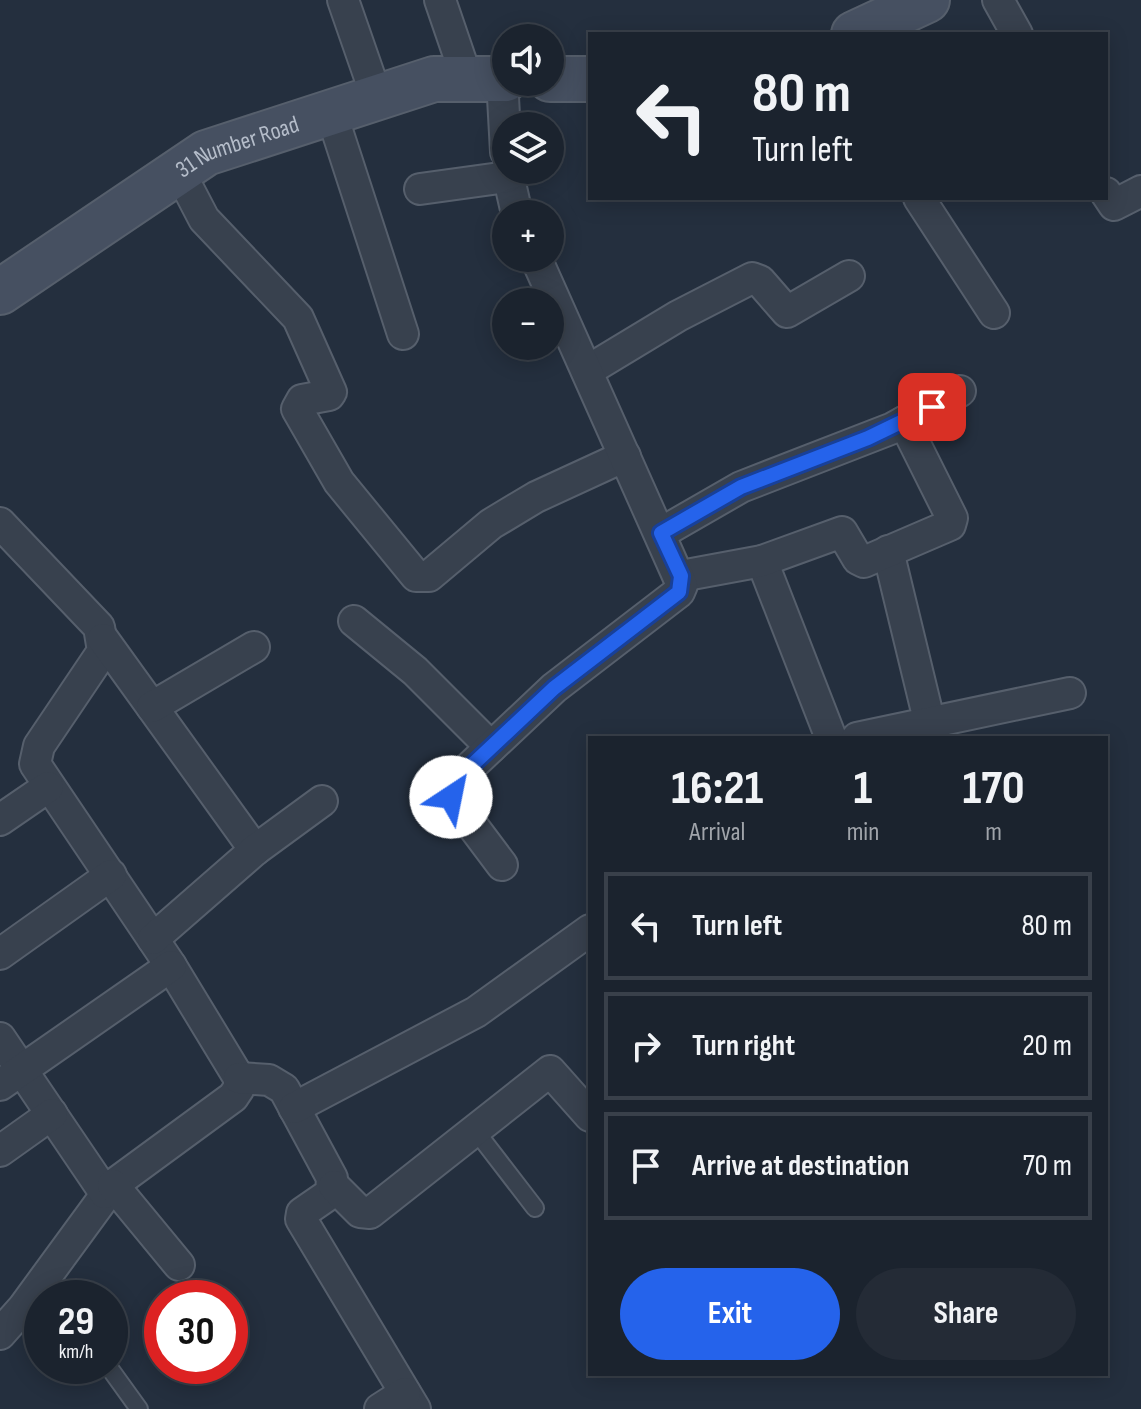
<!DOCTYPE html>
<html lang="en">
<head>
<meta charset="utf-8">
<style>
  body { margin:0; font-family:"Sofia Sans Condensed",sans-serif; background:#242b36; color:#f1f3f6; height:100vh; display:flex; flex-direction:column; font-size:30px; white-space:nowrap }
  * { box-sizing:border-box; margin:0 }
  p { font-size:26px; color:#a0a4aa }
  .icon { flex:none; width:44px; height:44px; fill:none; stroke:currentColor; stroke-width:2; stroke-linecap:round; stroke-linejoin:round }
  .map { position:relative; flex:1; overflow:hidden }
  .drawer { position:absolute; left:588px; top:736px; width:520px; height:640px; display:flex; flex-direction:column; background:#1b232e; border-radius:0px; box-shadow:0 4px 20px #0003,0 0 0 2px #39404a }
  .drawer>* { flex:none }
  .banner { position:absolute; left:588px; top:32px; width:520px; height:168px; border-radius:0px; box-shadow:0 4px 20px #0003,0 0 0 2px #39404a; background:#1b232e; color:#f1f3f6; overflow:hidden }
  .buttons { position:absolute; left:492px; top:24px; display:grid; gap:16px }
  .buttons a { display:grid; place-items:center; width:72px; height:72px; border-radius:50%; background:#1b232e; box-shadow:0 4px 20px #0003,0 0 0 2px #39404a; font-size:40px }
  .speed { position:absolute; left:24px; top:1280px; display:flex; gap:16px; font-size:40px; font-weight:700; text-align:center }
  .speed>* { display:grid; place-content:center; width:104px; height:104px; border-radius:50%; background:#1b232e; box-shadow:0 4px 20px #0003,0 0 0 2px #39404a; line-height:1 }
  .speed small { font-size:20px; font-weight:400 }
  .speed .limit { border:12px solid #d22; background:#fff; color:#111 }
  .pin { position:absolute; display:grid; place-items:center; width:68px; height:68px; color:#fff; margin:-34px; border-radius:16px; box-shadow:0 4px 12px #0006 }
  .me { position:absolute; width:88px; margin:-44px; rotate:34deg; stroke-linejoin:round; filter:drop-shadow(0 0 6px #0008) }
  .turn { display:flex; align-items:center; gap:28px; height:168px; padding:0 32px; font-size:36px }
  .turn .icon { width:104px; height:104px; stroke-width:2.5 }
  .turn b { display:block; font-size:56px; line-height:68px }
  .eta { display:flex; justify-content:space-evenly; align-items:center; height:136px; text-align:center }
  .eta b { font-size:48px; font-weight:700; line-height:56px }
  .action { display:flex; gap:16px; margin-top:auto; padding:16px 32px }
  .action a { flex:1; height:92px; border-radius:48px; background:#2563eb; color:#fff; font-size:32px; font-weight:700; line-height:92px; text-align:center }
  .action a+a { background:#242b36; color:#f1f3f6 }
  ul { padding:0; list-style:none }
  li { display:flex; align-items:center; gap:24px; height:108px; margin:0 16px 12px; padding:0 16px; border:4px solid #39404a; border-radius:0px }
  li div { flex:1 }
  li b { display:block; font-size:30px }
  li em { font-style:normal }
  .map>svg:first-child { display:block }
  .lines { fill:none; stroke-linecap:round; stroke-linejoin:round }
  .service-casing { stroke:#565f6c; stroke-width:20 }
  .minor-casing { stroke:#565f6c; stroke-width:34 }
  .secondary-casing { stroke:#565f6c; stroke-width:48 }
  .service { stroke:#38414e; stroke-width:16 }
  .minor { stroke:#38414e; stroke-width:30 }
  .secondary { stroke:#465061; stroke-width:44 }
  .route-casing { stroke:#184099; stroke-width:20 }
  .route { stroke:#2563eb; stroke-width:14 }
  .labels { text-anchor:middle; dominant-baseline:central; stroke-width:7; stroke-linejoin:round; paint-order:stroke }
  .street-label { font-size:24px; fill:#b4bcc9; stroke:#1d2633 }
</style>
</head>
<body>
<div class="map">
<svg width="1141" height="1409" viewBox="0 0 1141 1409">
  <rect width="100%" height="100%" fill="#242f3e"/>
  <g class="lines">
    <defs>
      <g id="service">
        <path d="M475 1130 535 1208"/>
        <path d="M108 1366 139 1409"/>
      </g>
      <g id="minor">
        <path d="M343 0 377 98"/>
        <path d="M440 0 467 79"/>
        <path d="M998 0 1017 34"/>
        <path d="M502 79 506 152"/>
        <path d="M331 112 403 334"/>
        <path d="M507 170 517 214"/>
        <path d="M179 171 204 219 298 318 331 392 329 395 302 400 297 409 339 482 416 576H429L491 524 536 497 625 456"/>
        <path d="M420 189 507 177"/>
        <path d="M1106 193 1114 205 1141 191"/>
        <path d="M919 198 994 313"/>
        <path d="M587 371 678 316 752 278 760 281 787 312 849 276"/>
        <path d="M0 523 99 627 103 651 39 746 35 764 171 966 239 1078V1088L233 1097 113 1185 23 1308 0 1334"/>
        <path d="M661 533 741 487 893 428 960 391"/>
        <path d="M888 551 929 720"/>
        <path d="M762 561 831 738"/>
        <path d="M681 576 762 561 842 532 858 559 864 562 950 525 952 518 904 422"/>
        <path d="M354 621 415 671 491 747"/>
        <path d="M103 639 255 850"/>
        <path d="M152 707 254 647"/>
        <path d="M857 738 1070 693"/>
        <path d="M0 820 48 787"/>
        <path d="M502 865 451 797 452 784 554 688 679 592 682 585 536 258"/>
        <path d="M153 939 255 850 322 801"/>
        <path d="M0 954 111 875"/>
        <path d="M0 1038 105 1193"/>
        <path d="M239 1078 269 1080 284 1089 332 1178 331 1193 302 1213 301 1219 415 1409"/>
        <path d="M0 1085 171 966"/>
        <path d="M294 1108 476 1012 590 930"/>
        <path d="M0 1151 52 1114"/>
        <path d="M113 1185 179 1265"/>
        <path d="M334 1186 360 1212 370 1213 550 1071 590 1116"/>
        <path d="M380 1409 405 1393"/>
      </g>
      <g id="secondary">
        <path d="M854 34 927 0"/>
        <path d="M550 79H590"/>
        <path id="s1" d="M0 292 206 153 434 79H506"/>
      </g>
    </defs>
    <use href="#service" class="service-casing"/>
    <use href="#minor" class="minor-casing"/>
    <use href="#secondary" class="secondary-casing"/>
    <use href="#service" class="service"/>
    <use href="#minor" class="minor"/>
    <use href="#secondary" class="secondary"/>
  </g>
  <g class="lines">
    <defs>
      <path id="route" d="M451 797 452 784 554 688 679 592 681 576 661 533 741 487 868 438 932 407"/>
    </defs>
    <use href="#route" class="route-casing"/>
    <use href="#route" class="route"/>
  </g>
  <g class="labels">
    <g class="street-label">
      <text stroke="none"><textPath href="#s1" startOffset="280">31 Number Road</textPath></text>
    </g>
  </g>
</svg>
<div class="buttons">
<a><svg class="icon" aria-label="sound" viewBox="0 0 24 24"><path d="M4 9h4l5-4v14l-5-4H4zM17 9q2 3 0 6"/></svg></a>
<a><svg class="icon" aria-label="layers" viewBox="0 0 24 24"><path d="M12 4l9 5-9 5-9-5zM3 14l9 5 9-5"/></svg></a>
<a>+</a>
<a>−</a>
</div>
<div class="speed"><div>29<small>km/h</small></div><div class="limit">30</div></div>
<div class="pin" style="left:932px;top:407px;background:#d93025"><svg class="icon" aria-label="arrive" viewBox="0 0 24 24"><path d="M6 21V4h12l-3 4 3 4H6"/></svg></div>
<svg class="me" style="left:451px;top:797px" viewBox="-20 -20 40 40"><circle r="19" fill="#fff"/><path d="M0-13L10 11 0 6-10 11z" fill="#2563eb"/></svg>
<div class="banner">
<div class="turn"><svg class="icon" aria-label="left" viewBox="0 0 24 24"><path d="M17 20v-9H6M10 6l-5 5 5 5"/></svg><div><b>80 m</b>Turn left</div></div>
</div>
<section class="drawer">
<div class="eta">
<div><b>16:21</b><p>Arrival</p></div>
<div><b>1</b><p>min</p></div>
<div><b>170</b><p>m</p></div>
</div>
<ul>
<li><svg class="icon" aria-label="left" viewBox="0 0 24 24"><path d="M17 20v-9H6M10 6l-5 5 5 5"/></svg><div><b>Turn left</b></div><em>80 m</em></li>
<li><svg class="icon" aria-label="right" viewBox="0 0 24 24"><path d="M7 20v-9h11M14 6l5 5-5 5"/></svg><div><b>Turn right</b></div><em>20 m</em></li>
<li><svg class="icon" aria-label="arrive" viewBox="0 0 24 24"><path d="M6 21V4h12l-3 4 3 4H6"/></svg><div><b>Arrive at destination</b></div><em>70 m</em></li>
</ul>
<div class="action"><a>Exit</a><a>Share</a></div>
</section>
</div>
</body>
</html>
